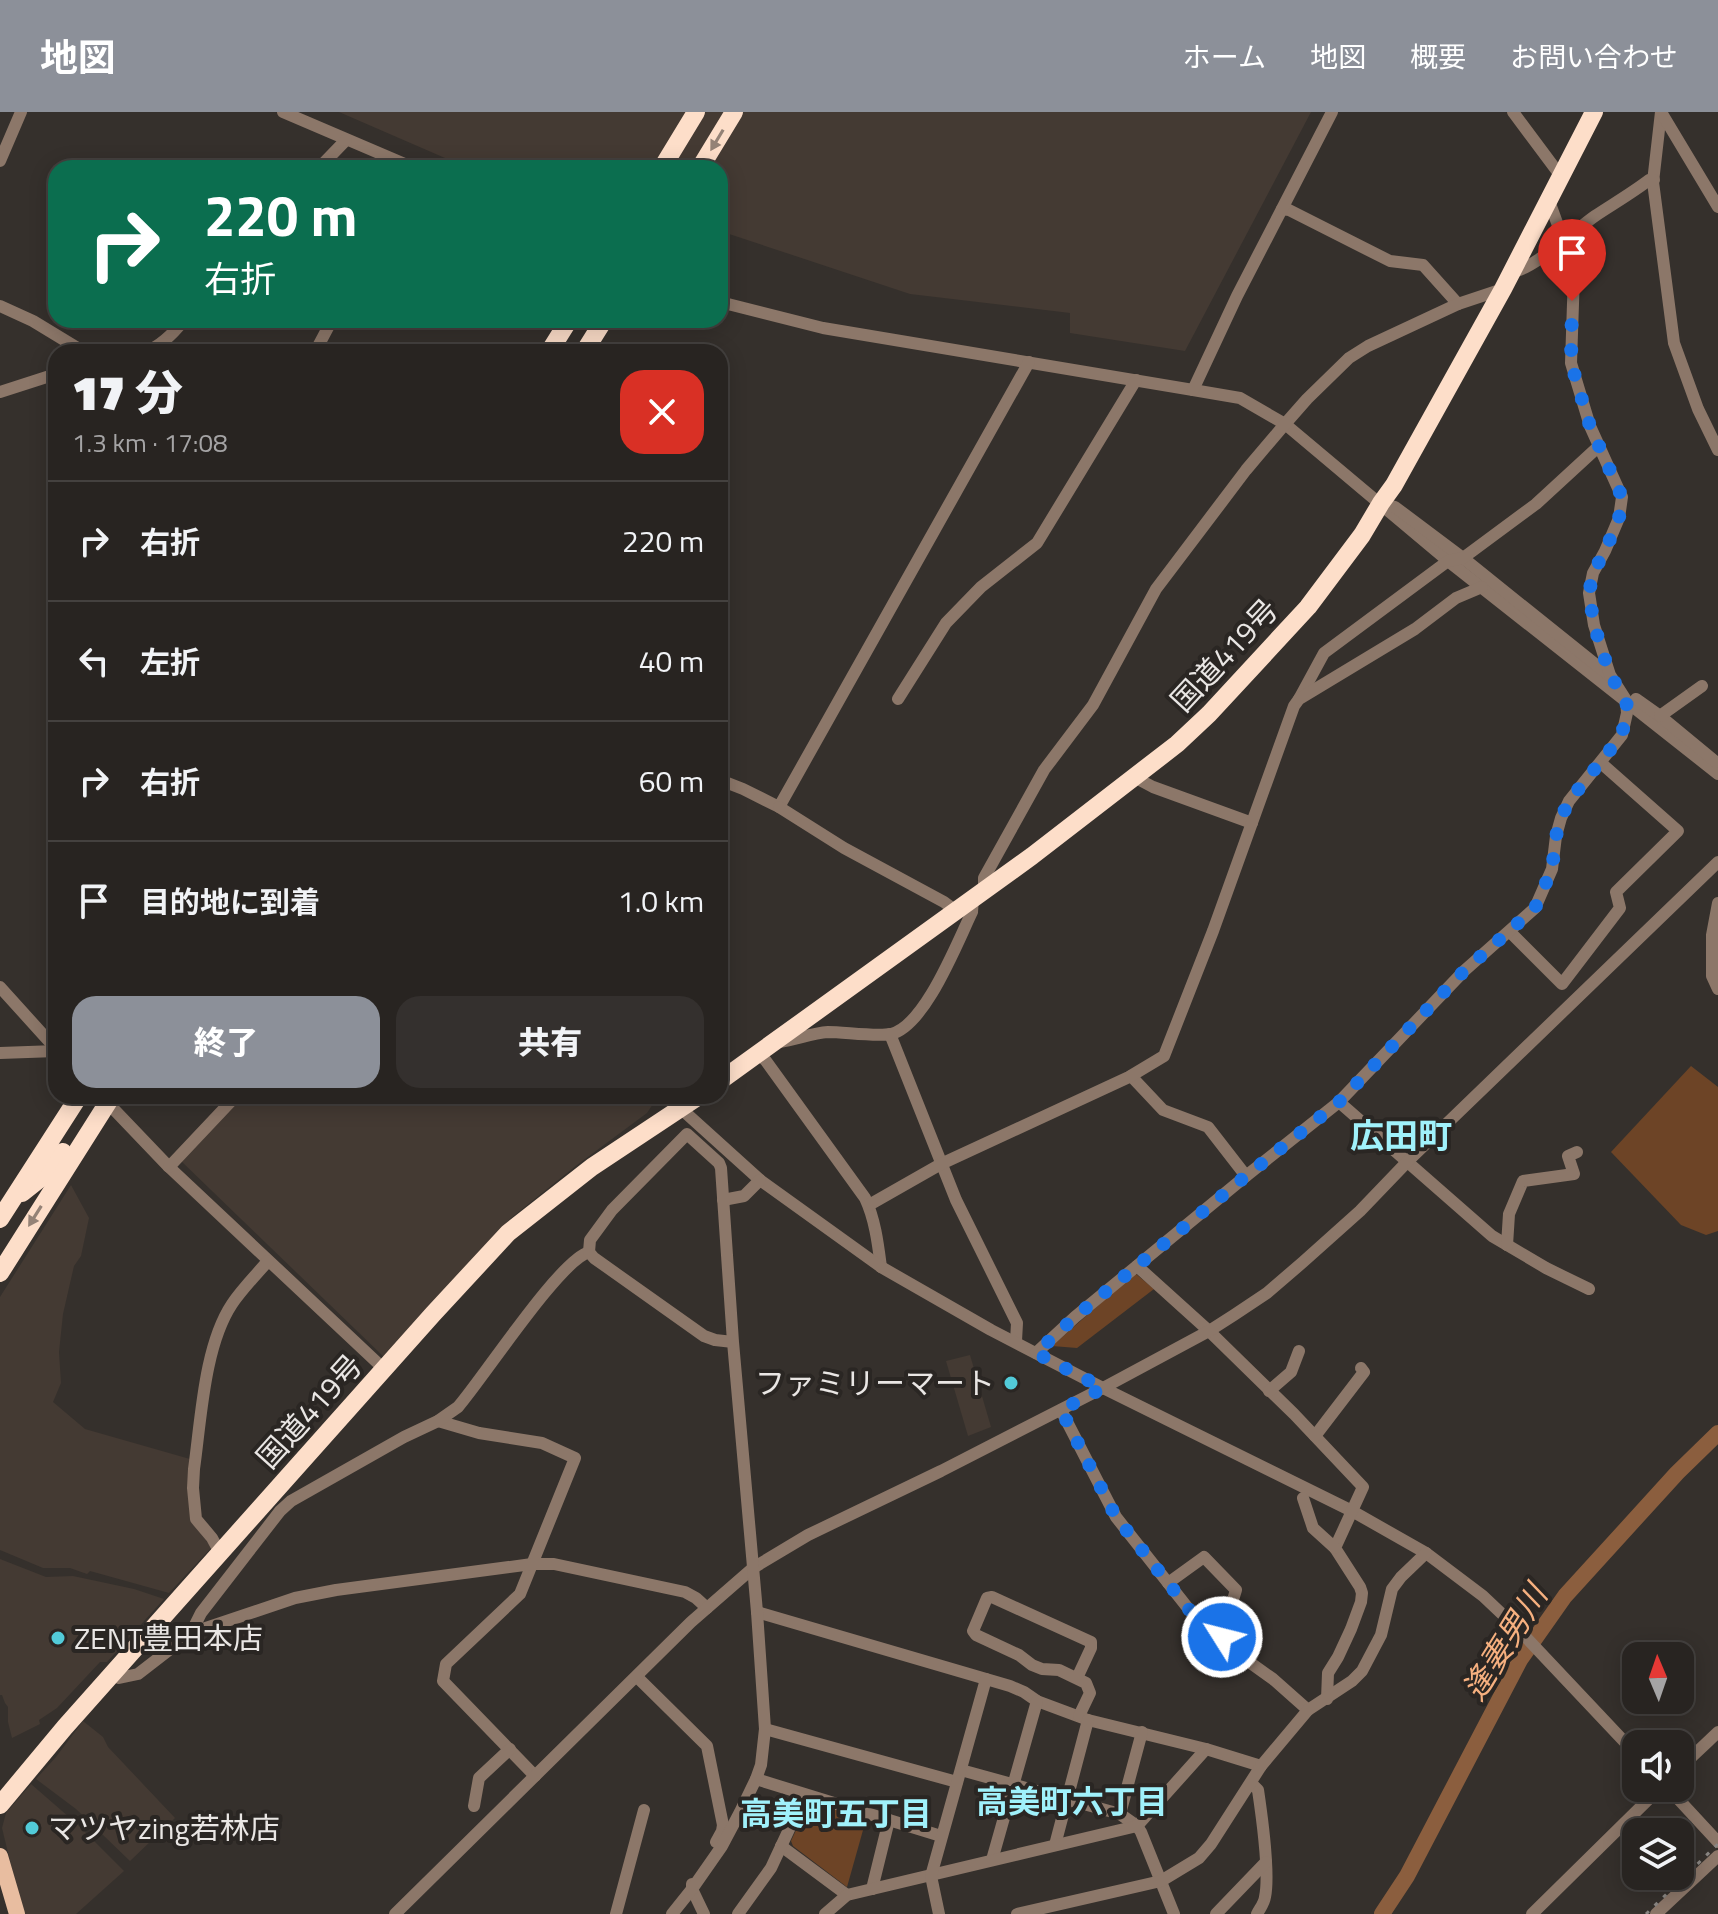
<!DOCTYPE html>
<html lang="ja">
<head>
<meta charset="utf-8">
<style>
  body { margin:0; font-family:"Titillium Web","Noto Sans JP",sans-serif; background:#34302e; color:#f1f3f6; height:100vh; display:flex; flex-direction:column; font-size:30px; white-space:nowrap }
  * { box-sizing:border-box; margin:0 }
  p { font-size:26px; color:#a5a4a5 }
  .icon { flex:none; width:44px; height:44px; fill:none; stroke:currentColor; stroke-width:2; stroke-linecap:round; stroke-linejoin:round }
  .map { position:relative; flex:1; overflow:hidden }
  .panel { position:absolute; left:48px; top:232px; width:680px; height:760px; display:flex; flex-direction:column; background:#282421; border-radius:24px; box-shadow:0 4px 20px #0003,0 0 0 2px #44413f }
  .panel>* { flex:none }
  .hud { position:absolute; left:48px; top:48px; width:680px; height:168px; border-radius:24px; box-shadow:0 4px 20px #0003,0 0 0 2px #44413f; background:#0b6e4f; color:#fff; overflow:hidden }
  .needle { width:52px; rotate:358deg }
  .controls { position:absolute; left:1622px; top:1530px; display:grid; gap:16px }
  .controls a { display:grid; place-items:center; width:72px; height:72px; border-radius:16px; background:#282421; box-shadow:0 4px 20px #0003,0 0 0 2px #44413f; font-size:40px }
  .pin { position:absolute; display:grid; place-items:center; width:68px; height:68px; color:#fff; margin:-82px -34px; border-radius:50% 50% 50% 0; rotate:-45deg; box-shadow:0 0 8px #0007 }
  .pin .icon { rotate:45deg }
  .me { position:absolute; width:88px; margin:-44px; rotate:306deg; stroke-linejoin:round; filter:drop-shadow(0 0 6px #0008) }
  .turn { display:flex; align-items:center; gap:28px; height:168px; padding:0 24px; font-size:36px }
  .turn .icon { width:104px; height:104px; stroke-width:2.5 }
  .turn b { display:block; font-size:56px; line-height:68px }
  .round { display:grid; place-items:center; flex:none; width:84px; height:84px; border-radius:24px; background:#34302e }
  .head { display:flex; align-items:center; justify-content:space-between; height:136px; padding:0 24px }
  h1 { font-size:48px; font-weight:800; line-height:60px }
  .action { display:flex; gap:16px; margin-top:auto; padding:16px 24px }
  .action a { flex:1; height:92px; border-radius:24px; background:#8c9099; color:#fff; font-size:32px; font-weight:800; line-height:92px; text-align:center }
  .action a+a { background:#34302e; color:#f1f3f6 }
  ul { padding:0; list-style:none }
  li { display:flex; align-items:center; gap:24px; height:120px; padding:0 24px; border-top:2px solid #44413f }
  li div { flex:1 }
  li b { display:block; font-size:30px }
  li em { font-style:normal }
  header { display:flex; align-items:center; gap:48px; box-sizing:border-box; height:112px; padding:0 40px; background:#8c9099; color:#fff }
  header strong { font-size:38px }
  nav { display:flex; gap:44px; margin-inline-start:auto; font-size:28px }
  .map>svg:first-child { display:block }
  .built { fill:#443a33 }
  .green { fill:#6d4426 }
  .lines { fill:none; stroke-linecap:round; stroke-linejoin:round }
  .river { stroke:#8b5e3e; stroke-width:16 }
  .minor { stroke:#8c7769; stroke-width:12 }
  .major { stroke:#e8bda0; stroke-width:16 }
  .highway { stroke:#fddec9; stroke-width:18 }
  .rail { stroke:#8a8683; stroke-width:3; stroke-dasharray:4 8; stroke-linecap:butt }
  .oneway { fill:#948276 }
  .route { stroke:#1a73e8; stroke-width:14; stroke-dasharray:0 25.2 }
  .poi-dot { fill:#52cbd9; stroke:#2a2623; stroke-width:3 }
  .labels { text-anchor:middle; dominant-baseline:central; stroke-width:8; stroke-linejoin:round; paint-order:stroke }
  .street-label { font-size:30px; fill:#e9e6e4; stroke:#2a2623 }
  .poi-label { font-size:30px; fill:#e9e6e4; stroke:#2a2623; text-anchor:start }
  .water-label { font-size:32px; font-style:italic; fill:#f6b07f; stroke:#2a2623 }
  .neighbourhood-label { font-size:32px; font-weight:bold; fill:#a0f1fb; stroke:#2a2623 }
  .quarter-label { font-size:34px; font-weight:bold; fill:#a0f1fb; stroke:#2a2623 }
</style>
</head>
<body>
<header>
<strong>地図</strong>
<nav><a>ホーム</a><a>地図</a><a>概要</a><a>お問い合わせ</a></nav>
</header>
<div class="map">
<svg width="1718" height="1802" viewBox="0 0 1718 1802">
  <rect width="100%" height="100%" fill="#35302c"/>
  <g class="built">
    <path d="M339 0H1311L1185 239 1070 221V201L910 182 720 119V56H468Z"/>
    <path d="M241 984H651L653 992 647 1001 577 1053 511 1106 385 1246 180 1048Z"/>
    <path d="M71 1073 89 1106 81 1144 74 1154 63 1202 59 1240 61 1271 53 1290 85 1317 190 1347 192 1404 211 1436 169 1481 90 1459 87 1462 70 1456H43L0 1438V1185Z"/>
    <path d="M970 1243 991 1315 968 1324 946 1249Z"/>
    <path d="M0 1447 46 1465 73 1464 134 1477 164 1487 107 1550H100L57 1596 39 1608 40 1612 12 1626 8 1610V1595L5 1591 2 1583H0Z"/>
    <path d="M83 1609 103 1625 108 1635 175 1706 130 1749 76 1697 36 1667 56 1645Z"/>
    <path d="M31 1672 77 1712 124 1759 76 1802H23L2 1716 6 1701Z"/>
  </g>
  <g class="green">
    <path d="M1691 954 1718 975V1119L1706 1123 1681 1113 1611 1040Z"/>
    <path d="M1134 1162H1136L1154 1177 1077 1236 1052 1234Z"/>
    <path d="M809 1690 867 1704 847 1775 793 1734 791 1729Z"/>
  </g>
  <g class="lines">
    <path class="river" d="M1382 1802 1407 1764 1520 1548 1565 1484 1677 1361 1718 1321"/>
    <g class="minor">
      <path d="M283 0 414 56"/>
      <path d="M1513 0 1560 63"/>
      <path d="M1661 0 1653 70 1674 231 1698 297 1718 338"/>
      <path d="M1661 0 1718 95"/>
      <path d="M0 49 21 0"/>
      <path d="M319 56 346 28"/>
      <path d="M1282 97 1289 98 1390 149 1423 153 1458 192"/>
      <path d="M1511 160C1532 159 1576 117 1595 104 1613 92 1632 81 1649 68H1654"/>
      <path d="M720 190 823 216 1193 278 1240 286 1285 312 1448 449 1718 662"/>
      <path d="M0 194 33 209 84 240"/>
      <path d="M145 240C161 234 173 222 184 208"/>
      <path d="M315 240 332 208"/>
      <path d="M1193 278 1237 184 1332 0"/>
      <path d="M0 280 56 262"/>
      <path d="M1384 392 1395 395 1463 446 1610 564"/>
      <path d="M898 587 946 511 981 475 1037 431 1136 268"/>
      <path d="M1299 587 1324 541 1448 449 1463 446 1536 392 1598 335"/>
      <path d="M1636 587 1660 604 1716 650"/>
      <path d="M1660 604 1702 574"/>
      <path d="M1136 666 1153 675 1252 711"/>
      <path d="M720 668 743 677 779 695 1029 250"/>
      <path d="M779 695 844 736 944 790 956 799"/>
      <path d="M984 779V766L1044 658 1093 593 1156 477 1246 358 1285 312 1307 287 1349 246 1368 234 1458 192 1503 177"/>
      <path d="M1718 791 1712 823V864L1718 877"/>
      <path d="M1510 820 1562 872 1620 796 1616 780 1678 719 1601 651"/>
      <path d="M0 875 56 937"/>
      <path d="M890 922 956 1088 1017 1211 1016 1229"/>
      <path d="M779 930C796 928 811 921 828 920 844 920 876 925 891 922 925 914 957 831 972 800L973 786"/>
      <path d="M0 941 56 939"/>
      <path d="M758 941 766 949 865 1086C875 1107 878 1132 881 1155"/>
      <path d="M1131 964 1163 998 1208 1015 1246 1064"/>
      <path d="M667 984 760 1068 881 1155 991 1218 1103 1276 1352 1399 1426 1441 1483 1484 1521 1520 1636 1642"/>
      <path d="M104 987 169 1055 384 1257"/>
      <path d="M1339 990 1492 1124 1546 1156 1589 1177"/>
      <path d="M169 1055 236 984"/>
      <path d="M723 1088 744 1084 760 1068"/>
      <path d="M869 1093 941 1052 1129 965 1164 944 1213 819 1294 594 1299 587 1415 517 1456 486 1482 475"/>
      <path d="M1507 1133 1509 1102 1523 1069 1574 1062 1568 1044 1577 1040"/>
      <path d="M1137 1154 1209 1219 1294 1302 1363 1375 1335 1436 1360 1475 1362 1481 1361 1490 1351 1517 1338 1545 1328 1561 1327 1587"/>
      <path d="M1036 1241 1075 1205 1246 1064 1339 990 1464 859 1535 796 1552 757 1556 724 1561 706 1569 689 1622 623 1627 601 1626 588 1610 563 1594 513 1589 481 1593 461 1605 439 1619 406 1622 385 1590 314 1571 251 1574 162 1572 152 1548 86"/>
      <path d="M1269 1279 1291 1260 1299 1239"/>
      <path d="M1061 1298 1116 1405 1206 1519 1273 1567 1308 1598"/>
      <path d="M438 1309 479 1321 542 1331 575 1346 520 1482 446 1552 443 1569 535 1664"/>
      <path d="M1315 1324 1364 1260 1361 1256"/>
      <path d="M1303 1386 1313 1416 1335 1436"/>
      <path d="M220 1441 212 1426 196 1407 193 1376 194 1357C201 1308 204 1234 232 1192 242 1177 256 1163 268 1149"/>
      <path d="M1168 1471 1204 1445 1236 1478 1220 1530"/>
      <path d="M757 1500 1010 1574 1024 1580 1037 1589 1088 1608 1206 1637 1261 1654"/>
      <path d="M191 1521 201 1501 280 1399 291 1389 404 1325 438 1309 458 1295C484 1265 559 1149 589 1140"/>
      <path d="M114 1562 119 1566 138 1562 191 1521 295 1486 336 1478 532 1452H554L685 1480 696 1486 707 1496"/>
      <path d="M637 1565 707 1634 723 1713 722 1719 716 1730"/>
      <path d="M1077 1566 1091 1536V1530L992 1485 987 1486 973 1519 976 1523 1019 1543 1032 1553 1042 1557 1059 1558 1086 1571 1090 1581 1079 1604"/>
      <path d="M765 1617 957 1670"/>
      <path d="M1680 1656 1718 1620"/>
      <path d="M961 1658 1120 1702 1137 1714 1141 1720 1174 1802"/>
      <path d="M756 1667 941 1724"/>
      <path d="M1251 1671 1258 1678C1262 1705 1270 1761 1265 1785 1264 1792 1260 1796 1257 1802"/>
      <path d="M1668 1676 1718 1730"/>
      <path d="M474 1694 479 1666 510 1637"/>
      <path d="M1120 1702 1142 1620"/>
      <path d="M1055 1733 1088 1608"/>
      <path d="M781 1734 847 1783"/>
      <path d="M992 1748 1037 1589"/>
      <path d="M692 1772V1777L704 1802"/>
      <path d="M872 1777 889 1708"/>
      <path d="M395 1802 691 1510 753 1456 808 1423 941 1359 1103 1276 1209 1219 1234 1203 1267 1181 1303 1150 1360 1099 1408 1049 1718 750"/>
      <path d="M616 1802 644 1698"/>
      <path d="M672 1802 692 1777 722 1734 740 1700 756 1667 761 1653 765 1617 757 1500 733 1230 721 1056 719 1051 687 1022 612 1098 590 1128 589 1140 594 1146 704 1224 715 1228 733 1230"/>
      <path d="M738 1802 771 1756 805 1683"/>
      <path d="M825 1802 847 1783 1137 1714 1206 1637"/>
      <path d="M939 1802 931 1764 986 1567"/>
      <path d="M1017 1802 1161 1769 1199 1746 1211 1732 1261 1654 1308 1598 1352 1569 1362 1559 1381 1523 1392 1477 1401 1465 1426 1441"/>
      <path d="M1216 1802 1266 1750"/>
      <path d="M1532 1802 1660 1676"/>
      <path d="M1656 1802 1718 1744"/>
    </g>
    <path class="major" d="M0 1744 17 1802"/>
    <g class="highway">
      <path d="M662 56 696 0"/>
      <path d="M700 56 734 0"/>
      <path d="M549 240 569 208"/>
      <path d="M584 240 604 208"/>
      <path d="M720 969 1032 744 1177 632 1209 602 1308 495 1362 423 1381 391 1394 373 1503 177 1594 0"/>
      <path d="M22 1081 46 1062 63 1040"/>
      <path d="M0 1107 79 984"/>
      <path d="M0 1161 112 984"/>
      <path d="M0 1693 65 1615 178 1488 433 1202 508 1121 592 1055 699 984"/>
    </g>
    <path class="rail" d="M1646 1802 1718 1732"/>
  </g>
  <defs><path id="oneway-solid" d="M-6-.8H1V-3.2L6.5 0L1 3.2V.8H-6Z" transform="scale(2)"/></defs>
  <g class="oneway">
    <use href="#oneway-solid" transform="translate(717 28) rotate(121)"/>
    <use href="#oneway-solid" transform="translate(35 1104) rotate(122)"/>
  </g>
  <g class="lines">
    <path class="route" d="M1222 1525 1220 1530 1206 1519 1116 1405 1061 1298 1103 1276 1036 1241 1075 1205 1246 1064 1339 990 1464 859 1535 796 1552 757 1556 724 1561 706 1569 689 1622 623 1627 596 1626 588 1610 563 1594 513 1589 481 1593 461 1605 439 1619 406 1622 385 1590 314 1571 251 1572 189"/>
  </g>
  <g class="poi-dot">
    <circle cx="1011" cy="1271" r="8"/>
    <circle cx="58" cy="1526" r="8"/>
    <circle cx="32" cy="1716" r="8"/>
  </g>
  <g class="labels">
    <g class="street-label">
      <text transform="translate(1224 543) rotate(-47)">国道419号</text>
      <text transform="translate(309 1299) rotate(-48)">国道419号</text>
    </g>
    <g class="poi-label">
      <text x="995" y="1271" text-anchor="end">ファミリーマート</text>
      <text x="74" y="1526">ZENT豊田本店</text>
      <text x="48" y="1716">マツヤzing若林店</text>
    </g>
    <g class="water-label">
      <text transform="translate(1504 1530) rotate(-58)">逢妻男川</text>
    </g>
    <g class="neighbourhood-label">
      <text x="1072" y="1689">高美町六丁目</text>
      <text x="836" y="1701">高美町五丁目</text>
    </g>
    <g class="quarter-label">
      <text x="1401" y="1023">広田町</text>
    </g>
  </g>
</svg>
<div class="controls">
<a><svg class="needle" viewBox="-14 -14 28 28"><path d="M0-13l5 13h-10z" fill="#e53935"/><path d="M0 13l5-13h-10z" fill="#a5a4a5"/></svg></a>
<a><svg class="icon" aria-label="sound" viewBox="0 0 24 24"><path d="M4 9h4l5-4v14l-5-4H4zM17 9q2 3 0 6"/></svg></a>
<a><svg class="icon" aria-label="layers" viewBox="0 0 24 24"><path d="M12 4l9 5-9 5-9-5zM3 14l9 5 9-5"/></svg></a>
</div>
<div class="pin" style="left:1572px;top:189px;background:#d93025"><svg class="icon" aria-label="arrive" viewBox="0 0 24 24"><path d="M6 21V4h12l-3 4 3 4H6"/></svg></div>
<svg class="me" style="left:1222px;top:1525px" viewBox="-20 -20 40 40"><circle r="17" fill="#1a73e8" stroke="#fff" stroke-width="3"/><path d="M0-11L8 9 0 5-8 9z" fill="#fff"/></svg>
<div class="hud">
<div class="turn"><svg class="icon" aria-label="right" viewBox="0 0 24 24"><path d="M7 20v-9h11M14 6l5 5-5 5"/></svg><div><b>220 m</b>右折</div></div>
</div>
<section class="panel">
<div class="head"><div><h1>17 分</h1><p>1.3 km · 17:08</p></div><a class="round" style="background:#d93025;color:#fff"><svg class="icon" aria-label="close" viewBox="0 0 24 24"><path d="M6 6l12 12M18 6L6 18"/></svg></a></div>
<ul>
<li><svg class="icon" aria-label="right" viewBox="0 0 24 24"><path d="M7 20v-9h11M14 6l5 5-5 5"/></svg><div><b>右折</b></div><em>220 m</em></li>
<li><svg class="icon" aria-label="left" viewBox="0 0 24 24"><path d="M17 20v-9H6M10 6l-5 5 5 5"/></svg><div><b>左折</b></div><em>40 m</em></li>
<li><svg class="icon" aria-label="right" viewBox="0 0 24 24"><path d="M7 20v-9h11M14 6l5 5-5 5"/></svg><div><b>右折</b></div><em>60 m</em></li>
<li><svg class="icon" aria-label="arrive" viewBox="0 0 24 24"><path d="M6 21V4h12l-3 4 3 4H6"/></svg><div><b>目的地に到着</b></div><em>1.0 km</em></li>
</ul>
<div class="action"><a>終了</a><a>共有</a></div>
</section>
</div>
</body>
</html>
